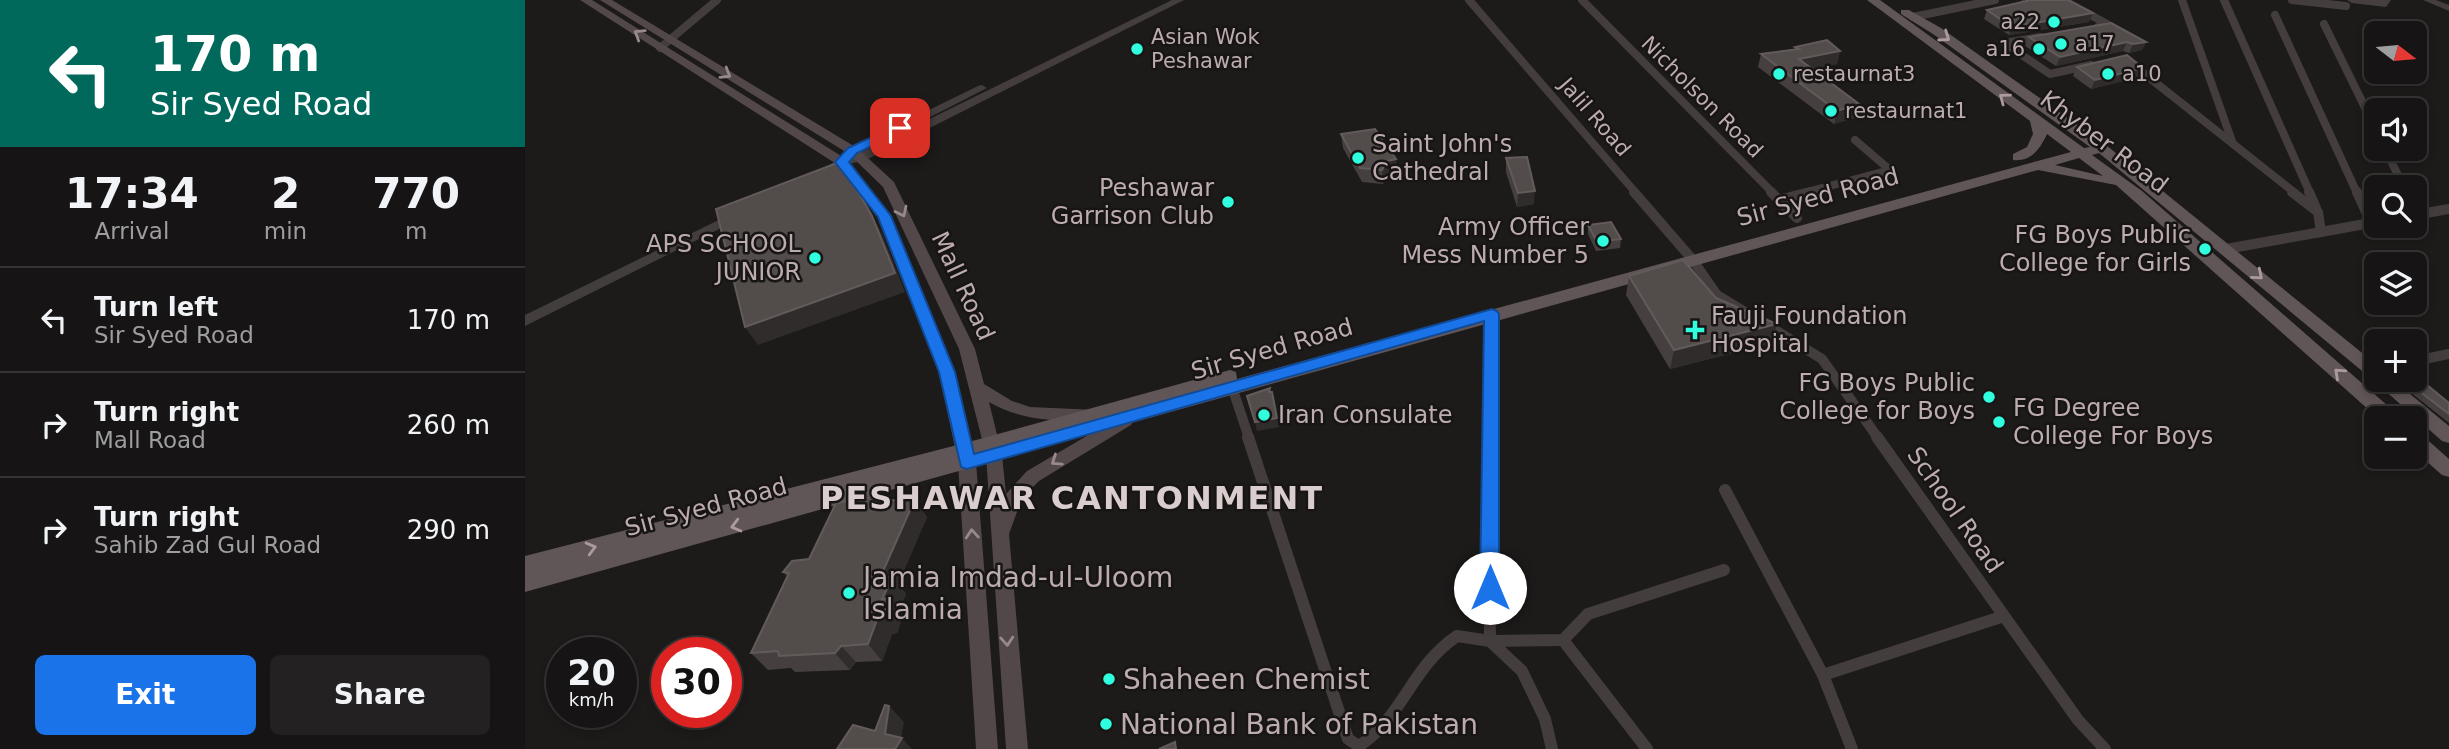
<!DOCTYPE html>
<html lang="en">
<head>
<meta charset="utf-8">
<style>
  body { margin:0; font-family:"DejaVu Sans",sans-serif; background:#232122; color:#f1f3f6; height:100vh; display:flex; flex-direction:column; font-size:26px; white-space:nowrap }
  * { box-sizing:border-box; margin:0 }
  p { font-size:23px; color:#9e9ea0 }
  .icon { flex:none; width:38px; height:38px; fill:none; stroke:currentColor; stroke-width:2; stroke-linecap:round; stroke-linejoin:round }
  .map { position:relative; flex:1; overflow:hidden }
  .sheet { display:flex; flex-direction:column; background:#161414; width:525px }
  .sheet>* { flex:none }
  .guide { background:#00695c; color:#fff; overflow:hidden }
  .needle { width:46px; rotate:106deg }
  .fabs { position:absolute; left:1839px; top:21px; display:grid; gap:14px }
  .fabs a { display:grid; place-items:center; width:63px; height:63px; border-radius:10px; background:#161414; box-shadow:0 4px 10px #0003,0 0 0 2px #353334; font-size:35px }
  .speed { position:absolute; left:21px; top:637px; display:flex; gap:14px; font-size:35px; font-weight:700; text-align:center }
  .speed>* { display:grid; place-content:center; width:91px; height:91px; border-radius:50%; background:#161414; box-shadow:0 4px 10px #0003,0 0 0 2px #353334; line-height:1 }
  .speed small { font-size:18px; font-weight:400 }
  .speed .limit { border:10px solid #d22; background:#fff; color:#111 }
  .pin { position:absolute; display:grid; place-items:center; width:60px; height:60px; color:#fff; margin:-30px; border-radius:14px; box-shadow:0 4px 10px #0006 }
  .me { position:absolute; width:77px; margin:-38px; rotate:0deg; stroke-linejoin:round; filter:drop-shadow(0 0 5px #0008) }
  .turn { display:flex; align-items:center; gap:24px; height:147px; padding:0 35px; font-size:32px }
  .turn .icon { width:91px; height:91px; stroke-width:2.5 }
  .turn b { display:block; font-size:49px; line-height:60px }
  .eta { display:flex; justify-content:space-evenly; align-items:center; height:119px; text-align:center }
  .eta b { font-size:42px; font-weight:800; line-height:49px }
  .cta { display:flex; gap:14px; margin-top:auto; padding:14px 35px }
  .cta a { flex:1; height:80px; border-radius:10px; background:#1a73e8; color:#fff; font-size:28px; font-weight:800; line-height:80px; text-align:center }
  .cta a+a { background:#232122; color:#f1f3f6 }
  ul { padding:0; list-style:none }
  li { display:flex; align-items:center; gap:21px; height:105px; padding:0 35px; border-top:2px solid #353334 }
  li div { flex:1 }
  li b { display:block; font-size:26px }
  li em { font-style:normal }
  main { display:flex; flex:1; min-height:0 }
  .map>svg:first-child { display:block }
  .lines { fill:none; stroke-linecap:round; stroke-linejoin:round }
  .minor-far2 { stroke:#443d3d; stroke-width:8 }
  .minor-far1 { stroke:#443d3d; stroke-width:10 }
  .minor { stroke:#443d3d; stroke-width:12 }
  .tertiary { fill:#443d3d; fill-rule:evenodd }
  .secondary { fill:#524849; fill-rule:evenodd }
  .primary { fill:#615657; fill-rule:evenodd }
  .wall { fill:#45403f }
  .shaded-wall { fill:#302c2b }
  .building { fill:#524c4b; stroke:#635b5b; stroke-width:2 }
  .oneway { stroke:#98898b }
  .oneway2 { stroke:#ab9b9d }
  .route { fill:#1a73e8; stroke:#114b97; stroke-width:2 }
  .poi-dot { fill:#30ffdf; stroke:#181515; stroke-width:2.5 }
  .labels { text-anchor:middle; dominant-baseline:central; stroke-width:5; stroke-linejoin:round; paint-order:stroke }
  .far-poi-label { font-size:21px; fill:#bdacae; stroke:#181515; text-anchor:start }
  .far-street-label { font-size:21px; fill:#bdacae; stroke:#181515 }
  .street-label { font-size:24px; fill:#bdacae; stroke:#181515 }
  .poi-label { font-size:24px; fill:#bdacae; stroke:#181515; text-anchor:end }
  .near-poi-label { font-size:28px; fill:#bdacae; stroke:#181515; text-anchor:start }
  .district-label { font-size:32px; font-weight:bold; letter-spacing:2px; fill:#d9cdce; stroke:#181515 }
</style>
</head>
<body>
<main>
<section class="sheet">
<div class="guide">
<div class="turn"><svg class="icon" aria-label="left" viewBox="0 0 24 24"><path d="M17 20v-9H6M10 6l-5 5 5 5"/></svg><div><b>170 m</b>Sir Syed Road</div></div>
</div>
<div class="eta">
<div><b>17:34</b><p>Arrival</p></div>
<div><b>2</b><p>min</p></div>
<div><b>770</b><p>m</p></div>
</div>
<ul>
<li><svg class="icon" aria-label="left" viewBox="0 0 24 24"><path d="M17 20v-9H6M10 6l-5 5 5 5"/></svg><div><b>Turn left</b><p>Sir Syed Road</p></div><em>170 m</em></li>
<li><svg class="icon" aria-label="right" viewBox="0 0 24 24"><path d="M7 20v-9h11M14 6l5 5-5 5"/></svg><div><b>Turn right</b><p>Mall Road</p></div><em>260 m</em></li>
<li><svg class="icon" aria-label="right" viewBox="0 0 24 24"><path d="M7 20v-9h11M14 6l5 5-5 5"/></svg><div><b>Turn right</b><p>Sahib Zad Gul Road</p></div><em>290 m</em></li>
</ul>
<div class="cta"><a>Exit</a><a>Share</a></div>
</section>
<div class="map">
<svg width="1924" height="749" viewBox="0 0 1924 749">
  <rect width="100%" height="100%" fill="#1d1a1a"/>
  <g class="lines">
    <g class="minor-far2">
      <path d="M944 0 1111 193"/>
      <path d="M1057 0 1248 193"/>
      <path d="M1538 0 1584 25 1573 27"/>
      <path d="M1657 0 1708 144"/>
      <path d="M1699 0 1785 193"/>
      <path d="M1767 0 1821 6"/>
      <path d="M1750 15 1832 193"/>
      <path d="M1388 17 1470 0"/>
      <path d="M1799 24 1852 132"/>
      <path d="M1515 37 1479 43 1525 74 1566 65"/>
      <path d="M135 48 192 0"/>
      <path d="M1607 64 1770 193"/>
      <path d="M1860 149 1879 187"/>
      <path d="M1278 193 1365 170 1330 140"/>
    </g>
    <g class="minor-far1">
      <path d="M1109 192 1167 259 1192 295 1225 315"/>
      <path d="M1246 192 1272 218"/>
      <path d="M1784 192 1791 208"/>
      <path d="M1832 192 1846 223"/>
      <path d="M1254 200 1285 192"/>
      <path d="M1890 215 1924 209"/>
      <path d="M1796 232 1851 222"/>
      <path d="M1701 249 1796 232 1793 212 1767 192"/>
      <path d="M1239 323 1297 359 1353 438"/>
      <path d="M1890 361 1924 354"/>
      <path d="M707 387 724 438"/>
      <path d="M964 438 967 314"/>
    </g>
    <g class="minor">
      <path d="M723 437 823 739 834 746C879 716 886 667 932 636L965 641 1038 640 1063 614 1199 570"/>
      <path d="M964 437 965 641 997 671 1020 719 1027 749"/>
      <path d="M1352 437 1553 720 1580 749"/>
      <path d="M1200 490 1298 675 1327 749"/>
      <path d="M1038 640 1122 749"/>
      <path d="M1298 675 1479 616"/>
    </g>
    <g class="tertiary">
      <path d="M647 0H659L341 160 320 165 305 171 299 168 315 159 324 149 453 86 457 85 462 88 329 156Z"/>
      <path d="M1898 0H1911L1924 5V11Z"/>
      <path d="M212 211 216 212V218L0 326V315Z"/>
    </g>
    <g class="secondary">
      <path d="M55 0H67L321 159 366 216 430 372 451 462 473 749H451L433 462 414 372 353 217 313 165Z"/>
      <path d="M75 0H87L332 148 369 182 450 349 459 384 487 401 505 407 571 410 573 414 571 418 565 420C528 421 497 421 464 402L477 455 481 494 502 471 594 417H606L608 421 606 425 514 481 497 498 484 534 503 749H481L461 455 434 349 358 187 324 154Z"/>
    </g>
    <g class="primary">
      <path d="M1342 0H1355L1559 148 1565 147 1408 34 1376 14V10H1384L1416 28 1581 145 1852 365V380H1868L1924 426V443L1917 441 1848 380 1574 153 1567 155 1617 191 1871 413 1874 418H1853L1591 185 1513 170 0 592V574L36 564 0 574V556L440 443 705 370 711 372 712 379 1546 152 1522 134C1515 149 1506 162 1488 160V154L1502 147 1508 134 1505 121ZM1554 158 1578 176 1530 165Z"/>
      <path d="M1890 433 1897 435 1924 459V477L1917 475 1890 451Z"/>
    </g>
  </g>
  <g class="wall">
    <path d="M1497 0H1543L1568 13 1564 22 1484 35 1459 19 1462 10 1496 2Z"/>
    <path d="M1822 0H1866L1861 7 1827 3Z"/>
    <path d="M1504 37 1621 42 1617 50 1604 53 1598 51 1531 66 1500 46Z"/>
    <path d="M1270 47 1315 51 1312 64 1287 69 1330 118 1309 124 1233 67 1236 54 1270 50Z"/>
    <path d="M1552 67 1614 77 1566 89 1548 76Z"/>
    <path d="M816 134 871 159 872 173 863 174 858 184 837 182 818 148Z"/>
    <path d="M981 158 1009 204 992 207 981 172Z"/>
    <path d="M1063 225 1096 239 1095 248 1071 251 1063 234Z"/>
    <path d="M1104 276 1191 298 1247 343 1145 369 1101 295Z"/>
    <path d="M1870 380H1890L1924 403V423Z"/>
    <path d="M361 501 402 517 373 584 381 594 374 610 378 616 372 633 367 634 357 661 331 662 325 670 270 672 266 668 243 670 226 653 262 576 258 572 284 559Z"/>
  </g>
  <g class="shaded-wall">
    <path d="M1568 13 1564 22 1484 35 1487 27Z"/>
    <path d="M1602 42 1598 51 1531 66 1535 57Z"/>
    <path d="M1621 42 1617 50 1604 53 1608 44Z"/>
    <path d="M1315 51 1312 64 1270 73 1274 59Z"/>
    <path d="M1618 68 1614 77 1566 89 1570 80Z"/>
    <path d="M1334 104 1330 118 1309 124 1312 111Z"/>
    <path d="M871 159 872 173 863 174 858 184 857 170 862 161Z"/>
    <path d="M1010 191 1009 204 992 207 993 193Z"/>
    <path d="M347 216 357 234 380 292 233 345 220 327Z"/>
    <path d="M1252 324 1247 343 1145 369 1149 350Z"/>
    <path d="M747 392 754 427 732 431 730 422Z"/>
    <path d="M390 499 402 517 373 584 381 594 374 610 378 616 372 633 367 634 357 661 343 644 353 617 357 599 355 578Z"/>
    <path d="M316 646 331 662 325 670 310 653Z"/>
    <path d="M364 706 379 722 376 739 377 738 387 749H370L360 734Z"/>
  </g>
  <g class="building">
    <path d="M1501 0H1543L1568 13 1487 27 1462 10 1502 1Z"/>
    <path d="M1586 23 1621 42 1608 44 1602 42 1535 57 1504 37Z"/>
    <path d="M1302 40 1315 51 1274 59 1334 104 1312 111 1236 54 1274 49 1270 47Z"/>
    <path d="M1602 55 1618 68 1570 80 1552 67Z"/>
    <path d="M850 129 871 159 862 161 857 170 835 168 816 134Z"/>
    <path d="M1002 157 1010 191 993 193 981 158Z"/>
    <path d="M312 163 330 186 347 216 370 273 220 327 191 209Z"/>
    <path d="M1086 222 1096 239 1072 242 1063 225Z"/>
    <path d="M1158 260 1191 298 1252 324 1149 350 1104 276Z"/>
    <path d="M1890 375 1924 403V414L1880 380H1890Z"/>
    <path d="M745 388 744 392H747L752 418 730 422 722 396Z"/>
    <path d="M357 495 355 501 390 499 355 578 368 577 357 599 365 598 359 615 353 617 343 644 316 646 310 653 254 656 253 651 226 653 264 573 258 572 267 561 284 559 311 503Z"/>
    <path d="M360 705 364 706 360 734 377 738 370 749H312L328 725 350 731Z"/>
    <path d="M650 742 651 749H634Z"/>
  </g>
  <defs><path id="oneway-chevron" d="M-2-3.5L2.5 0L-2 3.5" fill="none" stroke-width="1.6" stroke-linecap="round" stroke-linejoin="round" transform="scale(1.75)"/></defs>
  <g class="oneway">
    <use href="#oneway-chevron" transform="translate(114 34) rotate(-148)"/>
    <use href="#oneway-chevron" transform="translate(201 74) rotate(31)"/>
    <use href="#oneway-chevron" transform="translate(377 212) rotate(64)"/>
    <use href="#oneway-chevron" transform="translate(531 461) rotate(146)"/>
    <use href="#oneway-chevron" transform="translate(447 534) rotate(-94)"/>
    <use href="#oneway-chevron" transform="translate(482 641) rotate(86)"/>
  </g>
  <g class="oneway2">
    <use href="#oneway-chevron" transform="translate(1420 37) rotate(35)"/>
    <use href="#oneway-chevron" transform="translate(1479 98) rotate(-143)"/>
    <use href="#oneway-chevron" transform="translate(1733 275) rotate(40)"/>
    <use href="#oneway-chevron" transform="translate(1814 373) rotate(-138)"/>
    <use href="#oneway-chevron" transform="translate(211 526) rotate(165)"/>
    <use href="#oneway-chevron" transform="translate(66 548) rotate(-15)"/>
  </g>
  <path class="route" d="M375 124 380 125V130L332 153 324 162 366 216 430 372 449 454 967 309 972 311 974 314V588L972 594 965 596 958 594 955 588 959 321 442 469 436 467 414 372 353 217 310 162 323 148Z"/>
  <g class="poi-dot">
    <circle cx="1529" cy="22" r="7"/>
    <circle cx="1536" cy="44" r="7"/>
    <circle cx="612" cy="49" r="7"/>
    <circle cx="1514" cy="49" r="7"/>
    <circle cx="1254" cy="74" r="7"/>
    <circle cx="1583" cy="74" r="7"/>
    <circle cx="1306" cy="111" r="7"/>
    <circle cx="833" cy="158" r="7"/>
    <circle cx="703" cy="202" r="7"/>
    <circle cx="1078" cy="241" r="7"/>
    <circle cx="1680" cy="249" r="7"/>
    <circle cx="290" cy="258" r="7"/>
    <path d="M1166.5 319.5h7v7h7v7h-7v7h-7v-7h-7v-7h7z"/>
    <circle cx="1464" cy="397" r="7"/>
    <circle cx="739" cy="415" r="7"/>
    <circle cx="1474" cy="422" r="7"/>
    <circle cx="324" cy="593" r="7"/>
    <circle cx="584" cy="679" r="7"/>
    <circle cx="581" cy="724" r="7"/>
  </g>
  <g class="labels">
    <g class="far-poi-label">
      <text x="1515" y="22" text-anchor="end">a22</text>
      <text x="626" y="37">Asian Wok<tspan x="626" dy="24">Peshawar</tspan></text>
      <text x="1550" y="44">a17</text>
      <text x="1500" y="49" text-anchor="end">a16</text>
      <text x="1268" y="74">restaurnat3</text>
      <text x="1597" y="74">a10</text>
      <text x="1320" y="111">restaurnat1</text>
    </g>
    <g class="far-street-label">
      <text transform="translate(1177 97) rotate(45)">Nicholson Road</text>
      <text transform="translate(1070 117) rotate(49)">Jalil Road</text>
    </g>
    <g class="street-label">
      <text transform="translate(1579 142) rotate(37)">Khyber Road</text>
      <text transform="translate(1293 197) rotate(-15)">Sir Syed Road</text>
      <text transform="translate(438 286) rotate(65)">Mall Road</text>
      <text transform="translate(747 349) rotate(-16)">Sir Syed Road</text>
      <text transform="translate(181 507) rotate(-15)">Sir Syed Road</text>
      <text transform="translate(1430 510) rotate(55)">School Road</text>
    </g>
    <g class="poi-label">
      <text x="847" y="144" text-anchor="start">Saint John's<tspan x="847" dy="28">Cathedral</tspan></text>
      <text x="689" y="188">Peshawar<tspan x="689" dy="28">Garrison Club</tspan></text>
      <text x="1064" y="227">Army Officer<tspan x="1064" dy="28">Mess Number 5</tspan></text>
      <text x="1666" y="235">FG Boys Public<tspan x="1666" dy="28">College for Girls</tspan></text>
      <text x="276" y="244">APS SCHOOL<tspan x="276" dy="28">JUNIOR</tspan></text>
      <text x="1186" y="316" text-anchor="start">Fauji Foundation<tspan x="1186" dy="28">Hospital</tspan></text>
      <text x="1450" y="383">FG Boys Public<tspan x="1450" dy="28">College for Boys</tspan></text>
      <text x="1488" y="408" text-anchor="start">FG Degree<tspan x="1488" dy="28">College For Boys</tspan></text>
      <text x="753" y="415" text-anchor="start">Iran Consulate</text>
    </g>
    <g class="near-poi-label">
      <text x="338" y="577">Jamia Imdad-ul-Uloom<tspan x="338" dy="32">Islamia</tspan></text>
      <text x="598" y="679">Shaheen Chemist</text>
      <text x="595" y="724">National Bank of Pakistan</text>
    </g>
    <g class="district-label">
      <text x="547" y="498">PESHAWAR CANTONMENT</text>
    </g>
  </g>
</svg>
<div class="fabs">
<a><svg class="needle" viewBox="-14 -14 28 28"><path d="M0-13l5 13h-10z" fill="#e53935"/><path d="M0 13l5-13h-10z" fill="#9e9ea0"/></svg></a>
<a><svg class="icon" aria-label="sound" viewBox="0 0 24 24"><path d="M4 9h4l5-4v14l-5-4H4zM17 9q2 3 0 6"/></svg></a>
<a><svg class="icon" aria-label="search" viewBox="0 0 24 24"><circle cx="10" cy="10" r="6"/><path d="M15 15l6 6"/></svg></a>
<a><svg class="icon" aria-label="layers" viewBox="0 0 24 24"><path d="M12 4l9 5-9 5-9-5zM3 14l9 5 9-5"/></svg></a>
<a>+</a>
<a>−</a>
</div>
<div class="speed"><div>20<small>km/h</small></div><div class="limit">30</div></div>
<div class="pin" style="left:375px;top:128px;background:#d93025"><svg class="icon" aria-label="arrive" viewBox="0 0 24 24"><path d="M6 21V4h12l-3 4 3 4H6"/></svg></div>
<svg class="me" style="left:965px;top:588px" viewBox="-20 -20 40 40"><circle r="19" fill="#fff"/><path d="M0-13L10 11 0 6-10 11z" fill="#1a73e8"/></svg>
</div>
</main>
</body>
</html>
